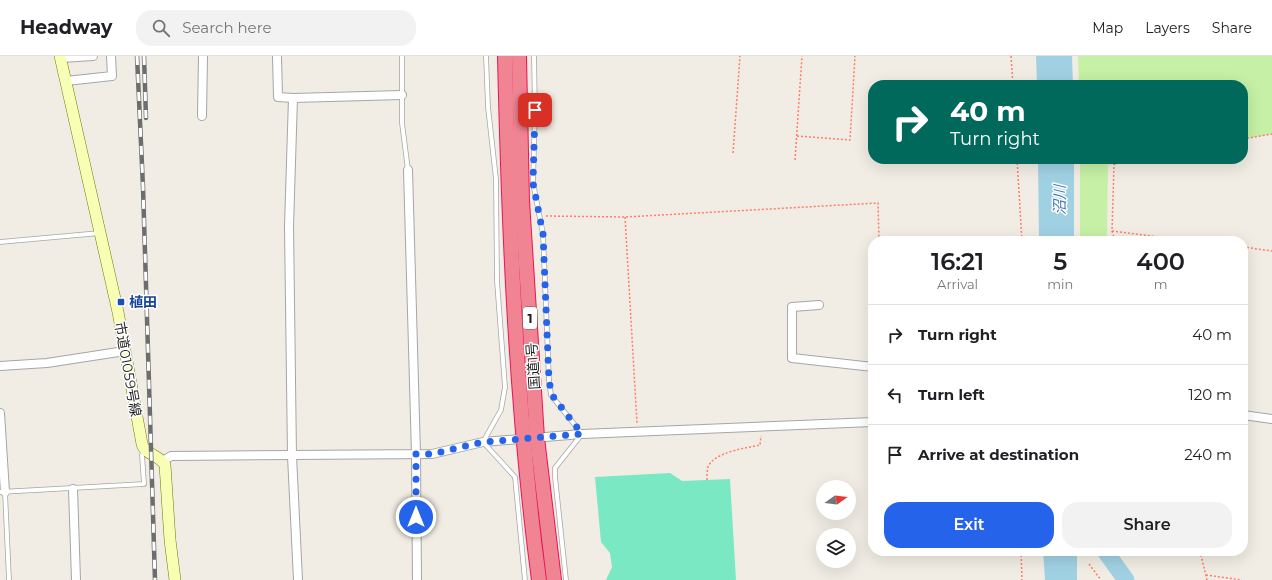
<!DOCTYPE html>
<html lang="en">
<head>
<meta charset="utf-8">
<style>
  body { margin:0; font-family:Montserrat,"Noto Sans JP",sans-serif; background:#f2f2f2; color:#202124; height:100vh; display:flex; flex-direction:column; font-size:15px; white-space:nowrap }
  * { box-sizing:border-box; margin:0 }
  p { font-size:13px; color:#757577 }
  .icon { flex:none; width:22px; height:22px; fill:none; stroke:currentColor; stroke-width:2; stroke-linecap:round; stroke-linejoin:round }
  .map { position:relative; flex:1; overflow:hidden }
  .sheet { position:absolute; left:868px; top:180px; width:380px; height:320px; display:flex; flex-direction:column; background:#fff; border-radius:16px; box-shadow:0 4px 16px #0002 }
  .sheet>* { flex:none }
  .guide { position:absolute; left:868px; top:24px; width:380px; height:84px; border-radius:16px; box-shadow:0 4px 16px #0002; background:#00695c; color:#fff; overflow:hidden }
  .needle { width:26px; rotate:76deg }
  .buttons { position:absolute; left:816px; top:424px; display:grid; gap:8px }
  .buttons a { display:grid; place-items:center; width:40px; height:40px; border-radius:50%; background:#fff; box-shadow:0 4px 16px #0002; font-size:20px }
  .pin { position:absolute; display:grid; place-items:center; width:34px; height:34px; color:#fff; margin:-17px; border-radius:8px; box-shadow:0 2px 6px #0006 }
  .me { position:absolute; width:44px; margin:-22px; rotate:0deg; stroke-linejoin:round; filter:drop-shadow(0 0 3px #0008) }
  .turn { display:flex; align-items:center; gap:14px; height:84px; padding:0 16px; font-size:18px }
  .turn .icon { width:52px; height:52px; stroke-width:2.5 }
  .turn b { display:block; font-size:28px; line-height:34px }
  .eta { display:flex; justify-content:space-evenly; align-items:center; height:68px; text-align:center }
  .eta b { font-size:24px; font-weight:600; line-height:28px }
  .button { display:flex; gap:8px; margin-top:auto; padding:8px 16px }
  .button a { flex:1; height:46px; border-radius:16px; background:#2563eb; color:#fff; font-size:16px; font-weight:600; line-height:46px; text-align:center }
  .button a+a { background:#f2f2f2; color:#202124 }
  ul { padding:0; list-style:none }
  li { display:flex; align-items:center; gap:12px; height:60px; padding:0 16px; border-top:1px solid #e0e0e0 }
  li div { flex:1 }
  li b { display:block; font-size:15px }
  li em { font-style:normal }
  header { display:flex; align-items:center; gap:24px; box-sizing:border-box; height:56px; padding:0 20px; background:#fff; border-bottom:1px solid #e0e0e0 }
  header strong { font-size:19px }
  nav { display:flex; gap:22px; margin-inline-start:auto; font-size:14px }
  .search { width:280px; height:36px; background:#f2f2f2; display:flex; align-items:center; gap:10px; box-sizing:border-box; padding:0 14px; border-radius:16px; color:#757577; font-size:15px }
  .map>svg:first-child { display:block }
  .grass { fill:#c6f0a5 }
  .pitch { fill:#7ae8c2 }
  .water { fill:#a0d1e3 }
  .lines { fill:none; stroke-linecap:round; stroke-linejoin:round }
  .river { stroke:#a0d1e3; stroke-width:17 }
  .lane-casing { stroke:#a6a6a6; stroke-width:5.5 }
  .street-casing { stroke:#a6a6a6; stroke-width:10 }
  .secondary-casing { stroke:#697c00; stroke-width:12 }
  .highway-casing { stroke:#ed1354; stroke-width:16 }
  .path { stroke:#ff7d67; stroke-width:1.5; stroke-dasharray:2 2; stroke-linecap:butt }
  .lane { stroke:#fff; stroke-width:4 }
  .street { stroke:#fff; stroke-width:8 }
  .secondary { stroke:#f8ffb4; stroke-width:11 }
  .highway { stroke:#f08493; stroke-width:14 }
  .rail-casing { stroke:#6d6d6d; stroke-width:4.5 }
  .rail { stroke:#fff; stroke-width:3; stroke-dasharray:9; stroke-linecap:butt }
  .route { stroke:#2563eb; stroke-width:7; stroke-dasharray:0 12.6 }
  .transit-dot { fill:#1a4fb4; stroke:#fff; stroke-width:1.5 }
  .labels { text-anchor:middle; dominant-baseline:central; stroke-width:3; stroke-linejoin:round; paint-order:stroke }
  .shield { fill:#fff; stroke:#626262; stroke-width:1 }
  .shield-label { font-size:13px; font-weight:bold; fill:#1f1f1f }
  .transit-label { font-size:14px; font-weight:bold; fill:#164399; stroke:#fff; text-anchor:start }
  .street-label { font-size:14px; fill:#1f1f1f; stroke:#fff }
  .water-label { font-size:15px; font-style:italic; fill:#4177b9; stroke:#fff }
</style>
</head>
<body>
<header>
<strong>Headway</strong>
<div class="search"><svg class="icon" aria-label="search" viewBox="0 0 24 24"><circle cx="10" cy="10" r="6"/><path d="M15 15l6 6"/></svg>Search here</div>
<nav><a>Map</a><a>Layers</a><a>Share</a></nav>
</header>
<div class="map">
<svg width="1272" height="524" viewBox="0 0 1272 524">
  <rect width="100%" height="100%" fill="#f1ede4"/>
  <g class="grass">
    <path d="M1078 0H1272V78L1243 83V29H1079Z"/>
    <path d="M1080 103H1140L1108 109 1107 178 1108 185H1080Z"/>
  </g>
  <path class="pitch" d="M670 417 682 425 730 423 736 524H606L612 511 610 497 601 486 595 421Z"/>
  <g class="water">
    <path d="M1036 0H1072L1073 29H1037Z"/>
    <path d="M1038 103H1074V185H1039Z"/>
    <path d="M1043 495H1077V524H1045Z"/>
  </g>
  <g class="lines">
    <path class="river" d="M1105 495 1126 524"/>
    <defs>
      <g id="lane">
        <path d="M402 0V67L408 114"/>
        <path d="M486 0 488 51 496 123 497 225 505 331 501 354 483 386 515 421 525 524"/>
        <path d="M534 0 535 54 533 127 543 178 549 325 551 339 582 378 555 412V421L566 524"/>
        <path d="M0 186 100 177"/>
        <path d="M0 436 144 428 142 399 144 395"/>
        <path d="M5 436 9 524"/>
      </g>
      <g id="street">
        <path d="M277 0 278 41 293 42 289 170 292 400 298 524"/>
        <path d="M61 2 93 0"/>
        <path d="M66 25 112 20 111 0"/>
        <path d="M293 42 402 39"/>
        <path d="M202 60 203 0"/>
        <path d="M408 114 416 398 417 524"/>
        <path d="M819 249 792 251V302L873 311"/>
        <path d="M0 310 47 307 125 295"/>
        <path d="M0 357 5 436"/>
        <path d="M1243 359 1272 363"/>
        <path d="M163 405 171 400 432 398 483 386 582 378 873 366"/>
        <path d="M73 433 76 524"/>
      </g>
      <path id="secondary" d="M60 0 118 256 142 388C145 399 160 399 165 409L170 484 175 524"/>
      <g id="highway">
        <path d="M505 0C509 175 516 351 539 524"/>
        <path d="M519 0 522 145 537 382 554 524"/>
      </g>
    </defs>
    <use href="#lane" class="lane-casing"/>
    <use href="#street" class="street-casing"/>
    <use href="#secondary" class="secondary-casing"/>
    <use href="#highway" class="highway-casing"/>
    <g class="path">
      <path d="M1011 0 1013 29"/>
      <path d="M797 80 850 84 855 0"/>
      <path d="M1243 83 1272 78"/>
      <path d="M733 97 740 0"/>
      <path d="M1017 103 1022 185"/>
      <path d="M1113 103 1114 108 1112 175 1115 185"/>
      <path d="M795 104 802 0"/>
      <path d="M1114 108 1142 103"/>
      <path d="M546 160 625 161 878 147 879 185"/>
      <path d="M625 161 637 367"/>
      <path d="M1112 175 1193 185"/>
      <path d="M1243 191 1272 195"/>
      <path d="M707 424C707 420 707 415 708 411 714 396 746 392 760 389L761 380"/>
      <path d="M1021 495 1022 524"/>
      <path d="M1200 495 1207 524"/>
      <path d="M1089 508 1101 524"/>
      <path d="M1206 519 1242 524"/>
    </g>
    <use href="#lane" class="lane"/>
    <use href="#street" class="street"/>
    <use href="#secondary" class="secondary"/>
    <use href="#highway" class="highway"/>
    <defs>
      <g id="rail">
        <path d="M137 0 143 131 155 524"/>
        <path d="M144 0 146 62"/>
      </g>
    </defs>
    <use href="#rail" class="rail-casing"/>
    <use href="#rail" class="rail"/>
  </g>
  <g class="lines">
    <path class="route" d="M416 461V398H432L483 386 582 378 552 339 549 325 543 178 533 127 535 54"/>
  </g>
  <rect class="transit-dot" x="117" y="242" width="8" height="8" rx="2"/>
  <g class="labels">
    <rect class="shield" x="523" y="251" width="14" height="22" rx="3"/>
    <g class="shield-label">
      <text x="530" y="262">1</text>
    </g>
    <g class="transit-label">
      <text x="129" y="246">植田</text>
    </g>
    <g class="street-label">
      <text transform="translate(533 310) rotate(-94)">国道1号</text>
      <text transform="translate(128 313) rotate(80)">市道01059号線</text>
    </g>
    <g class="water-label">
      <text transform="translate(1059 144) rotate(-90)">沼川</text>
    </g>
  </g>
</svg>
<div class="buttons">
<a><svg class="needle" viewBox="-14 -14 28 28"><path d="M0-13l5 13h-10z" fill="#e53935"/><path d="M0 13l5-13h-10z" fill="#757577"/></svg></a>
<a><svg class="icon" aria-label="layers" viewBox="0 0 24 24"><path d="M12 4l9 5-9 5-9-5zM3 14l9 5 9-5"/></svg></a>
</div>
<div class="pin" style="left:535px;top:54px;background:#d93025"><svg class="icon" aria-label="arrive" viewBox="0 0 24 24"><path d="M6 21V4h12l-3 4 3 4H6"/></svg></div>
<svg class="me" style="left:416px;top:461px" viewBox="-20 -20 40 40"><circle r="17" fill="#2563eb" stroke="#fff" stroke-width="3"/><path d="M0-11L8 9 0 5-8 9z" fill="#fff"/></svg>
<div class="guide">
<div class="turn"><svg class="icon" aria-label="right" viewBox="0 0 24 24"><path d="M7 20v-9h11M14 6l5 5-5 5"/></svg><div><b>40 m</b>Turn right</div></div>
</div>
<section class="sheet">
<div class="eta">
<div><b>16:21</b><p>Arrival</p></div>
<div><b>5</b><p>min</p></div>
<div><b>400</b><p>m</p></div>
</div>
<ul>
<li><svg class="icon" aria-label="right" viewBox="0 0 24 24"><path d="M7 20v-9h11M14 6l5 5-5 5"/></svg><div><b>Turn right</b></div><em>40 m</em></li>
<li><svg class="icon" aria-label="left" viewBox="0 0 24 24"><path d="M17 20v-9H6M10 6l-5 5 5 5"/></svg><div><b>Turn left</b></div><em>120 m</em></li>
<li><svg class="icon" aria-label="arrive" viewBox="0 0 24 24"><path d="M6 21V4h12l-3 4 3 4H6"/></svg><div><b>Arrive at destination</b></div><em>240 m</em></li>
</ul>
<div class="button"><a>Exit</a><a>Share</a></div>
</section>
</div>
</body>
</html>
